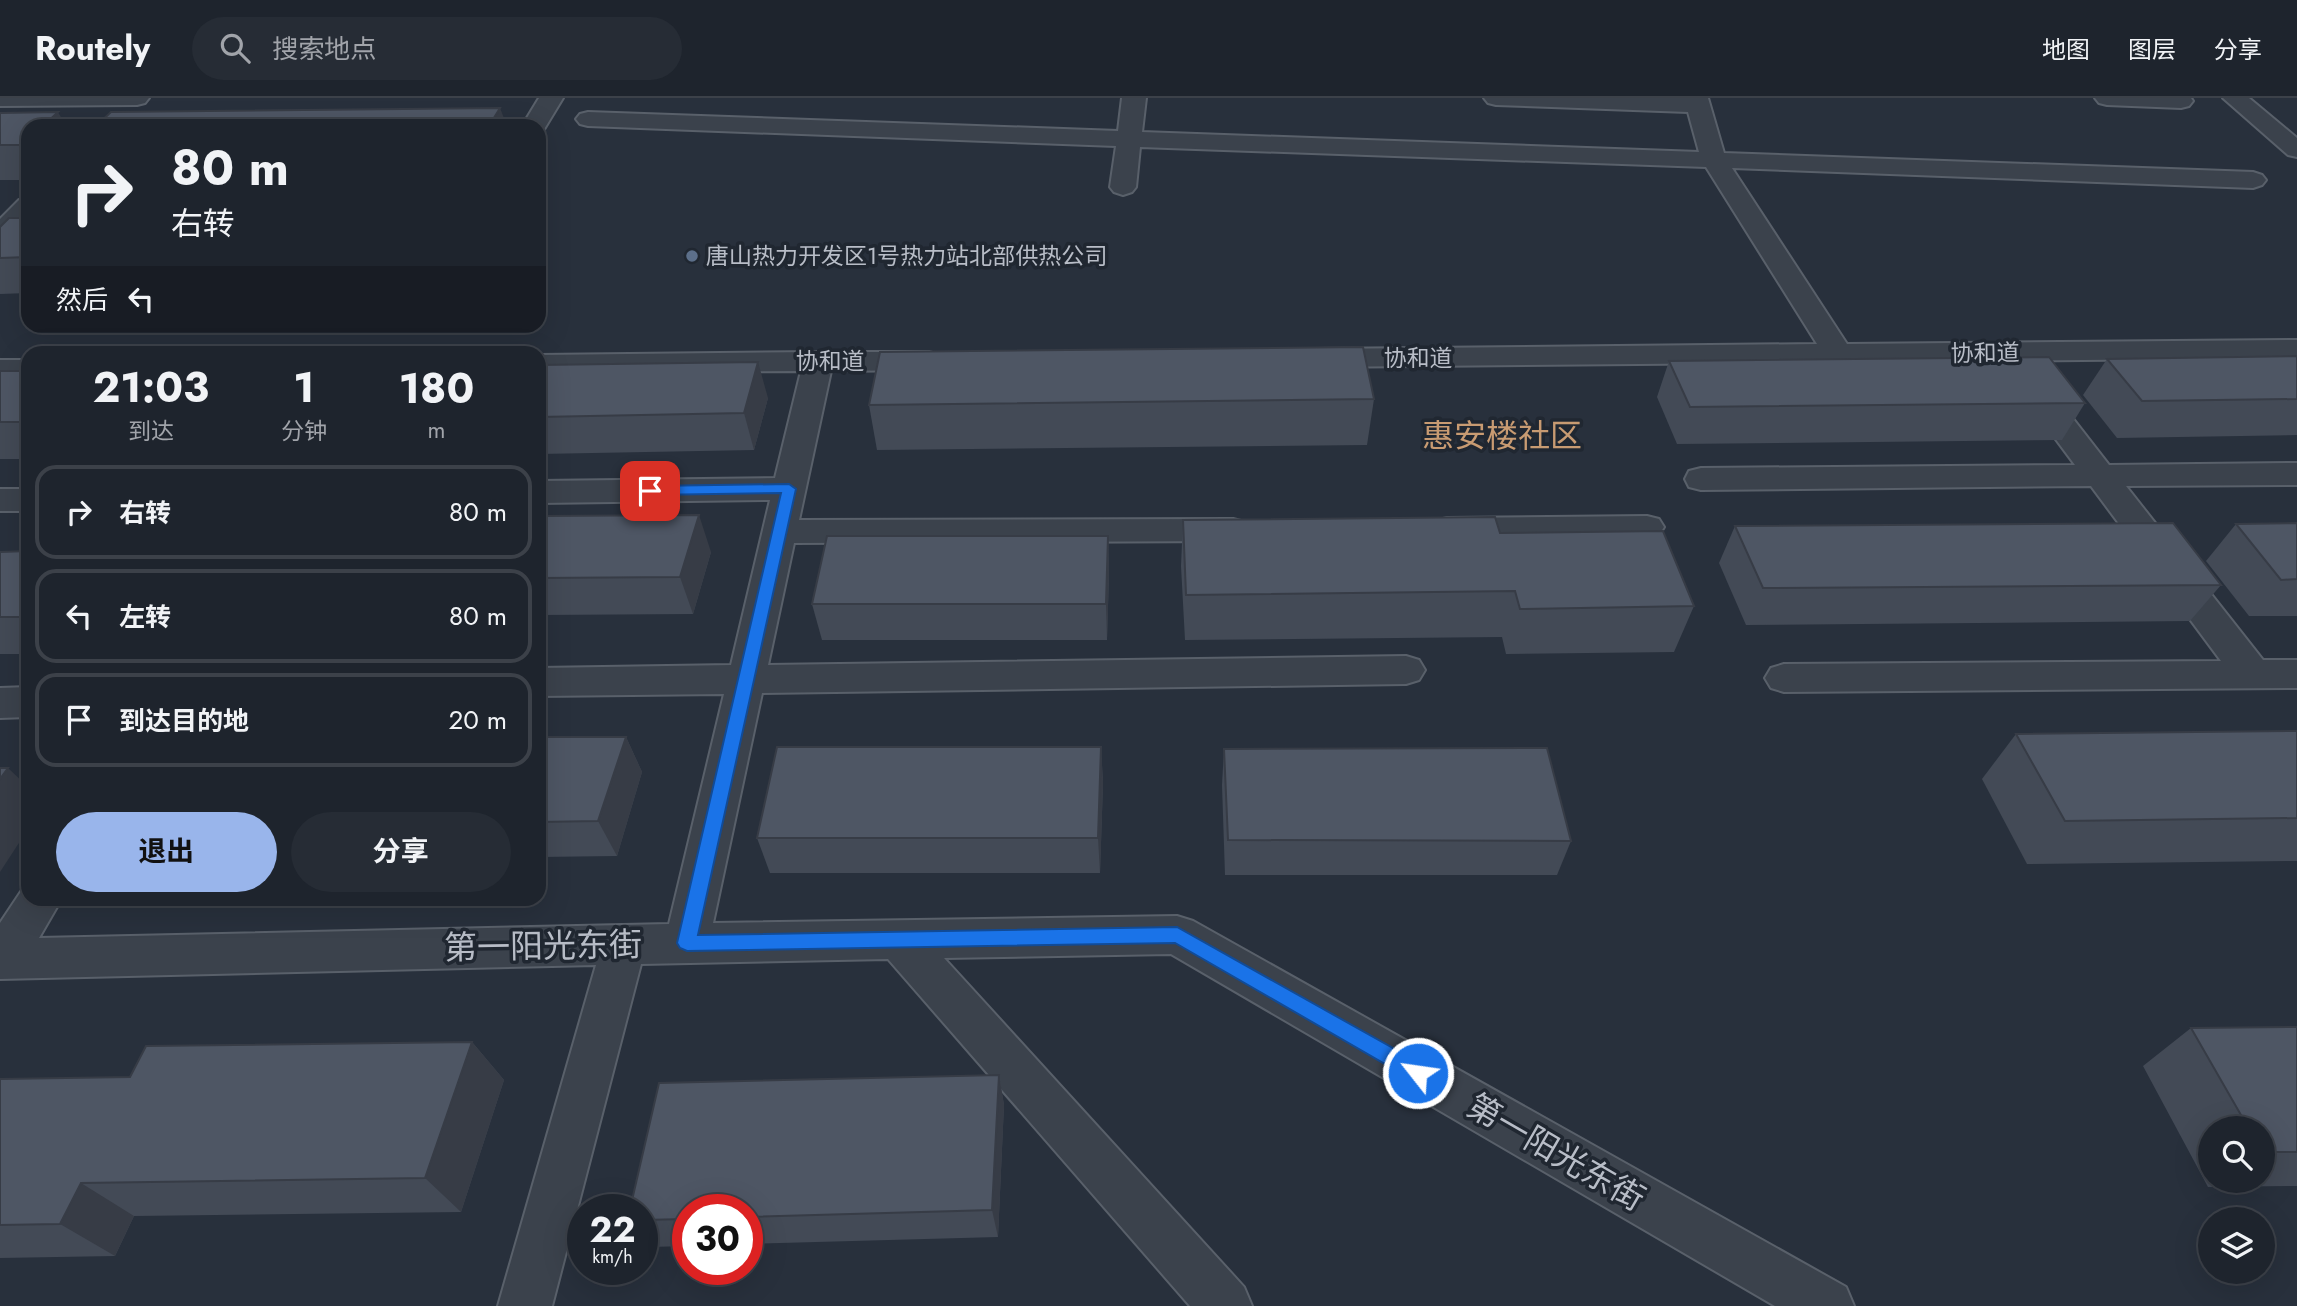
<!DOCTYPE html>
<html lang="zh">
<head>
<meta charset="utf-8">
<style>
  body { margin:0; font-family:Jost,"Noto Sans SC",sans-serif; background:#262c35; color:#f1f3f6; height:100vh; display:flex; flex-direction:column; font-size:26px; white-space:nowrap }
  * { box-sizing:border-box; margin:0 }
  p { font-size:23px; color:#a1a4aa }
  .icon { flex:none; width:38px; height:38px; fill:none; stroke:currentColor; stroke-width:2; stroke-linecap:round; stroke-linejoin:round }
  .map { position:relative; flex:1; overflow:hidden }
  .panel { position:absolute; left:21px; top:248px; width:525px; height:560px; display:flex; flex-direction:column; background:#1e242d; border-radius:21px; box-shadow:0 7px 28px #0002,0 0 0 2px #3c4149 }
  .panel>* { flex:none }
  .guide { position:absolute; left:21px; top:21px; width:525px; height:214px; border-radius:21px; box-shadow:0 7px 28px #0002,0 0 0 2px #3c4149; background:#1e242d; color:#f1f3f6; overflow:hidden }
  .buttons { position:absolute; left:2198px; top:1018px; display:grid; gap:14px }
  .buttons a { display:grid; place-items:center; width:77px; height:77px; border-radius:50%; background:#1e242d; box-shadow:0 7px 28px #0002,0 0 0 2px #3c4149; font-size:35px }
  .speed { position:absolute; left:567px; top:1096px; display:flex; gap:14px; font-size:35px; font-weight:700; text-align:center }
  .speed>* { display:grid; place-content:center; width:91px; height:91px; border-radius:50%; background:#1e242d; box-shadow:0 7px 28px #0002,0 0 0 2px #3c4149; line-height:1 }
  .speed small { font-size:18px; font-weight:400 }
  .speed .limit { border:10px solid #d22; background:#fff; color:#111 }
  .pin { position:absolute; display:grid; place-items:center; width:60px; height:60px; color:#fff; margin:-30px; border-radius:14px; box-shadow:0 4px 10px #0006 }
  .me { position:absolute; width:77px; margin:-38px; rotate:300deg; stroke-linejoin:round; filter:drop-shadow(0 0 5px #0008) }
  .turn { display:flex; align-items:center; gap:24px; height:147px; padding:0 35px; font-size:32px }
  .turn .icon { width:91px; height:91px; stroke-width:2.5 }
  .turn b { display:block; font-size:49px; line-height:60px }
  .then { display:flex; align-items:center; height:66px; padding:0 35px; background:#0003; gap:14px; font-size:26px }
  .eta { display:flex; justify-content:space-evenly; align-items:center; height:119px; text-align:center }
  .eta b { font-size:42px; font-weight:700; line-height:49px }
  .action { display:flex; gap:14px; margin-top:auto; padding:14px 35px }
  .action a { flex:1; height:80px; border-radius:42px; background:#99b5eb; color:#111; font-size:28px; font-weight:700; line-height:80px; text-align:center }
  .action a+a { background:#262c35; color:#f1f3f6 }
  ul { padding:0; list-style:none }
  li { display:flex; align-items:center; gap:21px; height:94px; margin:0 14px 10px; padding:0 21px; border:4px solid #3c4149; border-radius:21px }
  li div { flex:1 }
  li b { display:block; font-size:26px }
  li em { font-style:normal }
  header { display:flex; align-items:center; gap:42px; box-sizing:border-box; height:98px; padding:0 35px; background:#1e242d; border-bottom:2px solid #3c4149 }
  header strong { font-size:33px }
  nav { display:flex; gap:38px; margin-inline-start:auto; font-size:24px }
  .search { width:490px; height:63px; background:#262c35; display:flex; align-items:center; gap:18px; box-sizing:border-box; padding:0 24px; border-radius:38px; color:#a1a4aa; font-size:26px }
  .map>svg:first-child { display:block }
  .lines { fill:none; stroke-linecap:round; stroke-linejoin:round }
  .minor-casing { stroke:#59606a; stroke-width:4 }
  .minor { fill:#3b424c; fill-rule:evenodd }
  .wall { fill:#434a56; fill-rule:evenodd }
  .shaded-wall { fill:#373c46 }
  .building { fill:#4e5664; stroke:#373c46; stroke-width:2 }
  .route { fill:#1a73e8; stroke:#114b97; stroke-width:2 }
  .service-dot { fill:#5c6f8a; stroke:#202731; stroke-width:2.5 }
  .labels { text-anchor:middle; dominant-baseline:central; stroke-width:7; stroke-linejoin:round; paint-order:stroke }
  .far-poi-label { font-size:23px; fill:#b8bdc7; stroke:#202731; text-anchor:start }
  .far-street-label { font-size:23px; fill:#b8bdc7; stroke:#202731 }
  .quarter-label { font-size:32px; fill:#c89b72; stroke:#202731 }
  .near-street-label { font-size:33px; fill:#b8bdc7; stroke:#202731 }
</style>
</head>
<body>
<header>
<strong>Routely</strong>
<div class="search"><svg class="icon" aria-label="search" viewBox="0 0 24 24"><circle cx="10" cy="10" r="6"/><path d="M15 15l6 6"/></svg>搜索地点</div>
<nav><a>地图</a><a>图层</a><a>分享</a></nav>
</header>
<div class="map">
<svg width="2297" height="1208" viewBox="0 0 2297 1208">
  <rect width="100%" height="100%" fill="#28303c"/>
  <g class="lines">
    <defs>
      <g id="minor">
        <path d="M0 0H149L145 5 137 7 0 8Z"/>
        <path d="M539 0H563L543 33 539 34V28H522Z"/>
        <path d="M1122 0H1146L1142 34 1699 54 1688 14 1496 7 1488 5 1484 0H1708L1724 55 2253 74 2262 77 2266 82 2262 87 2253 90 1732 70 1847 246 2297 242V260L1315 269 1304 266 1300 260 1304 254 1315 251 1817 246 1706 69 1140 49 1136 89 1132 94 1123 97 1114 94 1110 89 1116 48 588 28 580 26 576 21 580 16 588 14 1118 33Z"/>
        <path d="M2095 0H2191L2193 3 2189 8 2181 10 2107 7 2099 5Z"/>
        <path d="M2223 0H2249L2297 40V59L2288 57Z"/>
        <path d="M28 100V123L9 142 0 144V121L19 102Z"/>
        <path d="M818 254H929L940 257 944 263 940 269 929 272 831 273 799 422 1233 421 1245 424 1250 432 1245 440 1233 443 794 445 768 567 1406 558 1419 562 1425 572 1419 582 1406 586 762 595 713 825 1177 818 1193 823 1846 1189 1854 1208H1775L1171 856 944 860 1244 1189 1252 1208H1190L888 861 641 866 552 1208H498L596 867 0 881V825L24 789 28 787V802H61L39 840 669 826 724 596 539 598V570L731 567 770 402 539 405V383L775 380 801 273 539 275V257Z"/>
        <rect x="0" y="262" width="28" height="18"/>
        <path d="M2035 284 2046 286 2109 367 2297 365V387L2126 388 2263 562H2297V590L1784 594 1771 590 1765 580 1771 570 1784 566 2221 563 2091 388 1701 392 1689 389 1685 381 1689 373 1701 370 2075 367 2020 293 2024 286Z"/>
        <rect x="0" y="391" width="28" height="22"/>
        <path d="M1647 418 1659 421 1664 429 1659 437 1647 440 1447 442 1435 439 1430 431 1435 423 1447 420Z"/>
        <path d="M28 589V619L0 620V590Z"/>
      </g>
    </defs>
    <use href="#minor" class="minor-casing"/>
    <use href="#minor" class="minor"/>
  </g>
  <g class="wall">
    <path d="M0 15 28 28V82H0Z"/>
    <path d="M28 120V195L0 196V129Z"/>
    <path d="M2297 258V337L2117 340 2083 297 2107 261Z"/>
    <path d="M1669 263 2085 305 2062 342 1677 346 1657 299Z"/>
    <path d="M539 267 768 300 754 352 539 356Z"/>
    <rect x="0" y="273" width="28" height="88"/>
    <path d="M1374 301 1367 347 877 352 869 307Z"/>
    <path d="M539 418 711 454 693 516 539 517Z"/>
    <path d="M1183 422 1500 435 1694 508 1674 554 1506 556 1502 539 1185 542 1181 468Z"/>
    <path d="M2297 425V518H2249L2206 463 2236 426Z"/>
    <path d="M1735 428 2221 487 2190 523 1746 527 1719 465Z"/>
    <path d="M1108 438 1109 475 1107 542H822L812 506Z"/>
    <path d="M28 453V556H0V454Z"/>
    <path d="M2297 633V763L2027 766 1982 681 2016 636Z"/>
    <path d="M539 639H626L642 674 617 758 539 759Z"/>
    <path d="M1101 649 1103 685 1100 775H770L757 740Z"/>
    <path d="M1224 651 1571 743 1557 777H1225L1222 687Z"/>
    <path d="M2297 929V1088L2208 1089 2143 968 2191 930ZM2210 1031H2263V1083H2210Z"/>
    <path d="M472 944 504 982 461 1114 134 1118 115 1158 0 1160V981L130 979Z"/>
    <path d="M999 977 1004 1007 998 1139 747 1146V1111H688V1148L649 1149 642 1141V1111Z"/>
  </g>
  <g class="shaded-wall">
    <path d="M500 10 507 28H489Z"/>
    <path d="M58 14 66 28H43Z"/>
    <path d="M28 41V57L22 47Z"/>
    <path d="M758 264 768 300 754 352 744 315Z"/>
    <path d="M699 417 711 454 693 516 680 479Z"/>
    <path d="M1108 438 1109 475 1107 542 1106 506Z"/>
    <path d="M626 639 642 674 617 758 598 723Z"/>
    <path d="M1101 649 1103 685 1100 775 1098 740Z"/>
    <path d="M8 670 28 689V731L0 774V681Z"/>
    <path d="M472 944 504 982 461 1114 425 1080Z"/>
    <path d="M999 977 1004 1007 998 1139 992 1112Z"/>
    <path d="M81 1085 134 1118 115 1158 60 1126Z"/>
  </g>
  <g class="building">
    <path d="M500 10 489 28H96L111 14Z"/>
    <path d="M58 14 43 28H28V41L22 47H0V15Z"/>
    <path d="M9 120H28V159L0 160V129Z"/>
    <path d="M1363 249 1374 301 869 307 880 254Z"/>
    <path d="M2297 258V301L2142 303 2107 261Z"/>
    <path d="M2049 259 2085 305 1690 309 1669 263Z"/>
    <path d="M758 264 744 315 539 319V267Z"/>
    <rect x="0" y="273" width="28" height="51"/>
    <path d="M699 417 680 479 539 480V418Z"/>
    <path d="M1495 419 1500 435 1663 433 1694 508 1520 511 1515 493 1186 497 1183 422Z"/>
    <path d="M2173 425 2221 487 1763 490 1735 428Z"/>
    <path d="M2297 425V481L2281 482 2236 426Z"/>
    <path d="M827 438H1108L1106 506H812Z"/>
    <path d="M28 453V519H0V454Z"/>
    <path d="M2297 633V720L2065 723 2016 636Z"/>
    <path d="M539 639H626L598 723 539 724Z"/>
    <path d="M777 649H1101L1098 740H757Z"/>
    <path d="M1547 650 1571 743 1228 742 1224 651Z"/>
    <path d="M0 670H8L0 681Z"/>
    <path d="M2297 929V1054H2263V1031H2249L2191 930Z"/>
    <path d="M472 944 425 1080 81 1085 60 1126 0 1127V981L130 979 146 948Z"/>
    <path d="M999 977 992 1112 747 1119V1111H688V1121L642 1122V1111H630L659 985Z"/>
  </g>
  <path class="route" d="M789 386 796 391 698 837 1177 829 1425 968 1428 975 1425 981 1418 984 1411 981 1175 845 687 853 680 850 677 845 781 395 650 397 643 393 650 388Z"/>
  <circle class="service-dot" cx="692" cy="158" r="7"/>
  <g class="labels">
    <g class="far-poi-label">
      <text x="706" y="158">唐山热力开发区1号热力站北部供热公司</text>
    </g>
    <g class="far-street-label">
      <text transform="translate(1985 255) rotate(-1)">协和道</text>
      <text x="1418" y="260">协和道</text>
      <text x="830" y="263">协和道</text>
    </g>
    <g class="quarter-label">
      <text x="1502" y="338">惠安楼社区</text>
    </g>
    <g class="near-street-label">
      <text transform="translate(543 848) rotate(-1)">第一阳光东街</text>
      <text transform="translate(1556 1054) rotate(30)">第一阳光东街</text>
    </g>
  </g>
</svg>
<div class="buttons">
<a><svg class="icon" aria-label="search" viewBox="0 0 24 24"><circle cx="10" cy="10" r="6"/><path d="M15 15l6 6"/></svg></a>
<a><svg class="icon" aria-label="layers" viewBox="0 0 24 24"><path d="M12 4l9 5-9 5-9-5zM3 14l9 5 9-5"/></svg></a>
</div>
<div class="speed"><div>22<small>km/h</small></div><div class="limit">30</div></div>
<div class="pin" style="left:650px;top:393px;background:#d93025"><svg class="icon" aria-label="arrive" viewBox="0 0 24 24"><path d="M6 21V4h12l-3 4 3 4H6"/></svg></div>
<svg class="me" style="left:1418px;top:975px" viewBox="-20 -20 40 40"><circle r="17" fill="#1a73e8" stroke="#fff" stroke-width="3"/><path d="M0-11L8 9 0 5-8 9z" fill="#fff"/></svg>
<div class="guide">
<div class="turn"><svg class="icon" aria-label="right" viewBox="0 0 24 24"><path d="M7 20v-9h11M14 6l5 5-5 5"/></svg><div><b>80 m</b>右转</div></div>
<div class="then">然后<svg class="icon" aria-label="left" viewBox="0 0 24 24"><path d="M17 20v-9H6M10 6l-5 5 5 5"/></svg></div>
</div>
<section class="panel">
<div class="eta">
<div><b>21:03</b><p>到达</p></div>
<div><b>1</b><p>分钟</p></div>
<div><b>180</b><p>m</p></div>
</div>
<ul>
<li><svg class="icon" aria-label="right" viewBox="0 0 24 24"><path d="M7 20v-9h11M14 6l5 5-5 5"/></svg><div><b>右转</b></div><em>80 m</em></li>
<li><svg class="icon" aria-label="left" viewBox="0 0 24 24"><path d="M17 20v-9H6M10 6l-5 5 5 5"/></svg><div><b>左转</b></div><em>80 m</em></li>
<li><svg class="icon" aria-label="arrive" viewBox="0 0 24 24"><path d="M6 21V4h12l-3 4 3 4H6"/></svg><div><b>到达目的地</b></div><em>20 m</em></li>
</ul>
<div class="action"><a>退出</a><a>分享</a></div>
</section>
</div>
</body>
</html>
